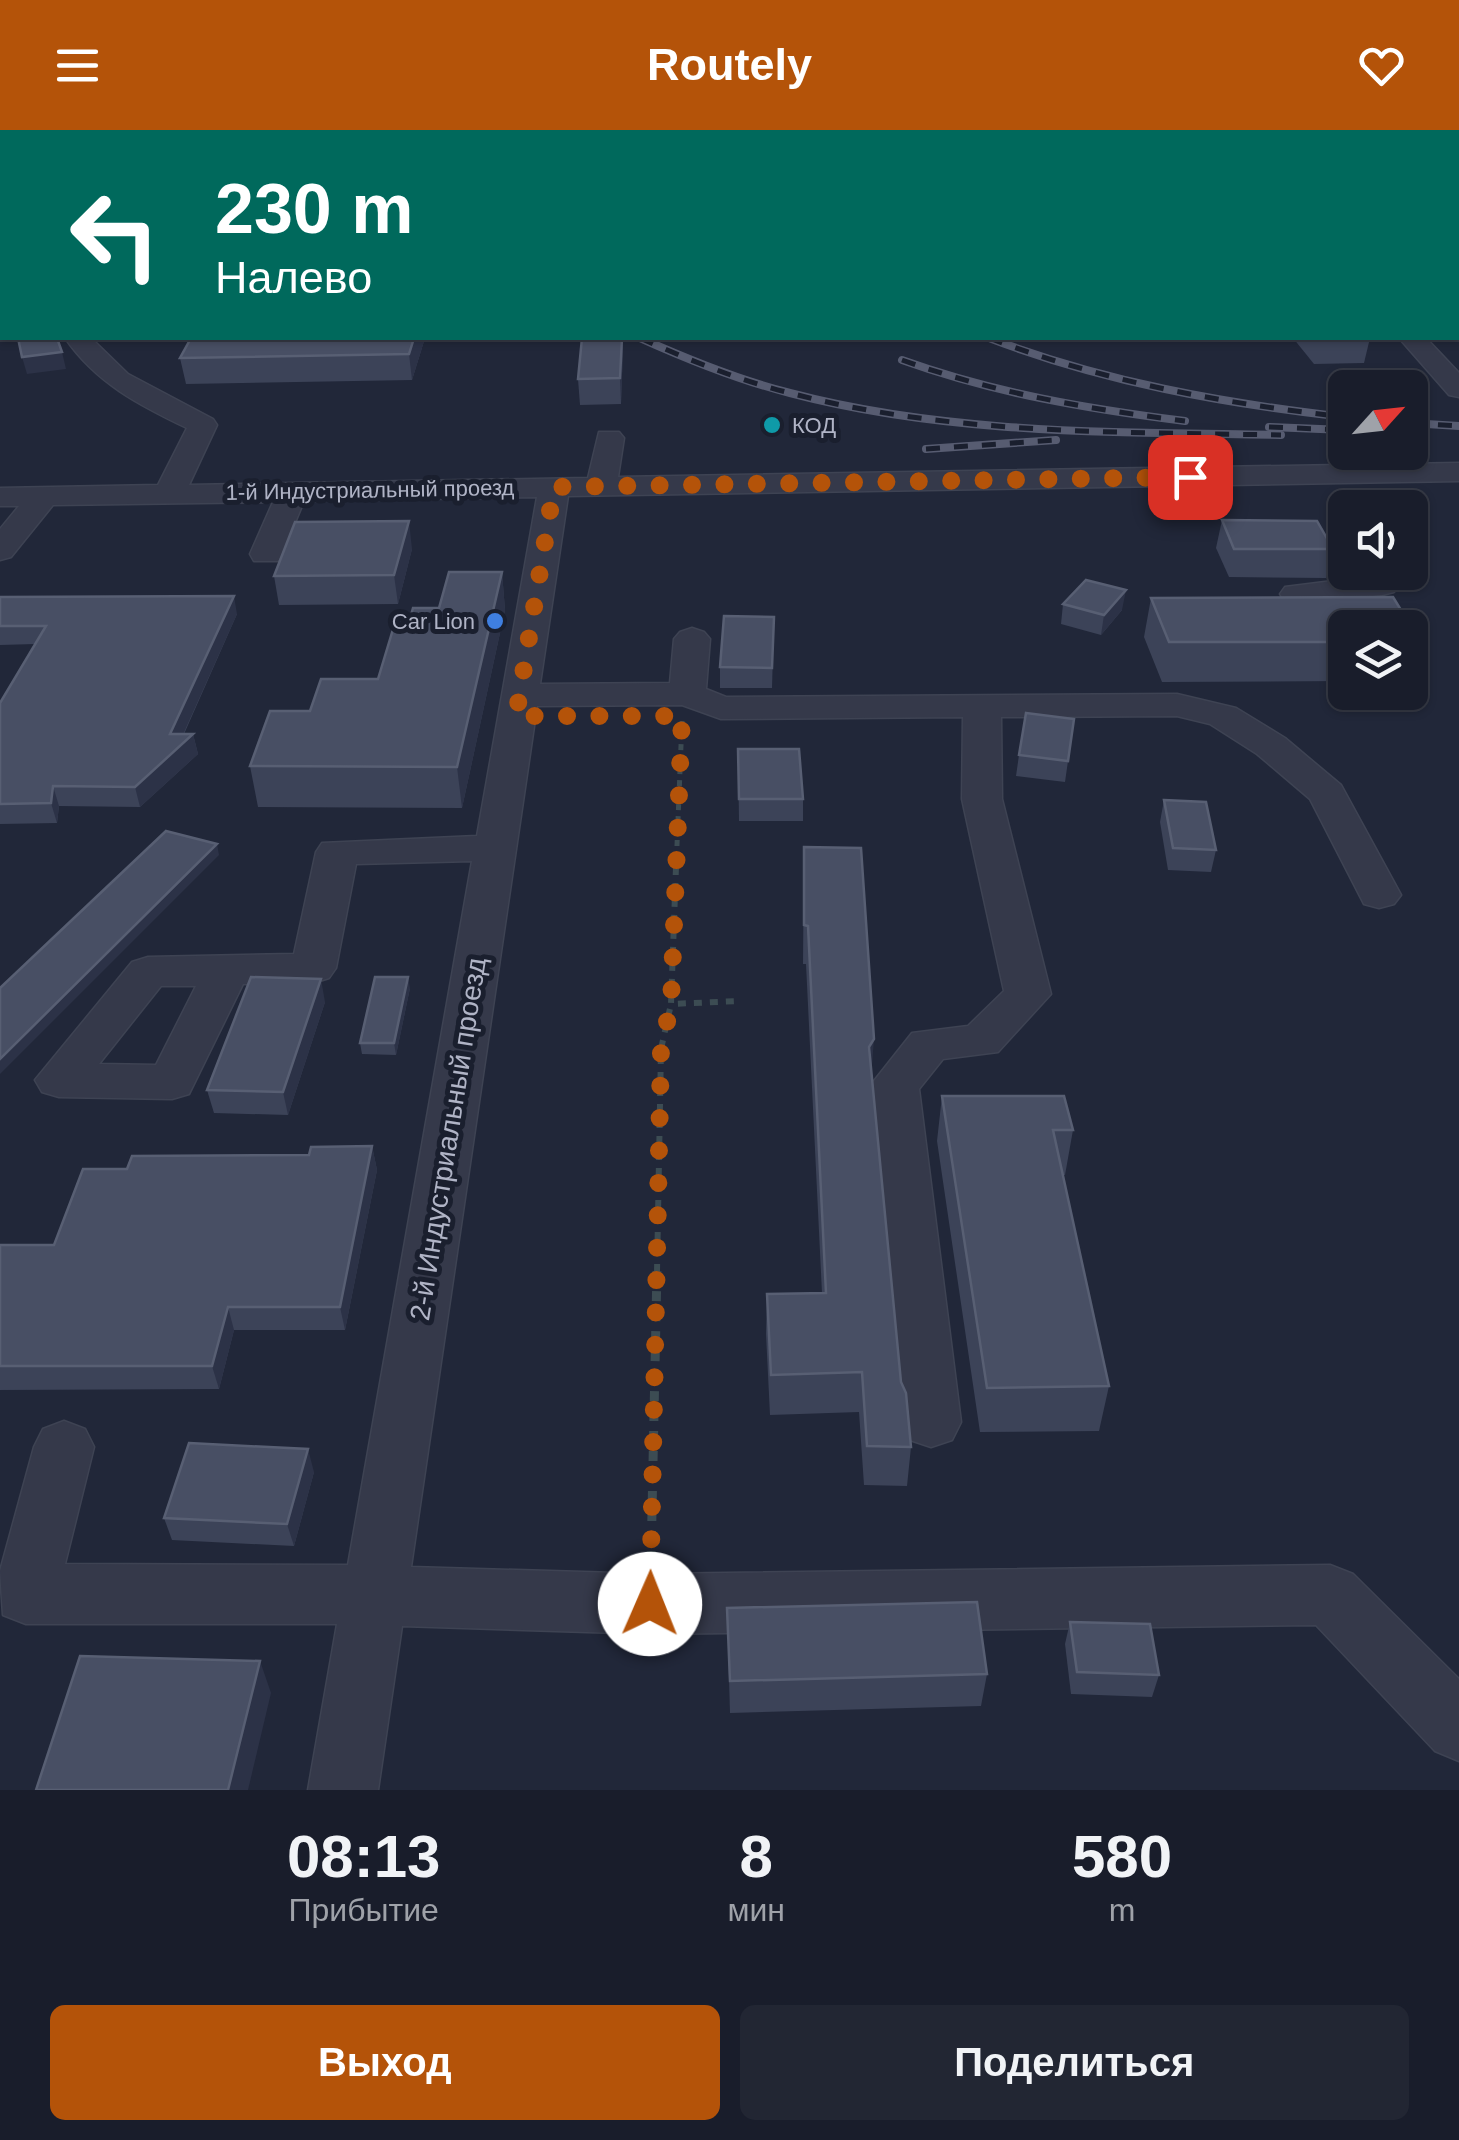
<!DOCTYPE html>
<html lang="ru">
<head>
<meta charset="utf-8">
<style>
  body { margin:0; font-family:Helvetica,sans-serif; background:#222633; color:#f1f3f6; height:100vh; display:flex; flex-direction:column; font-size:38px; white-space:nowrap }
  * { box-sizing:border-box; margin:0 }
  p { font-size:32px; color:#9fa2a9 }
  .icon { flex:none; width:55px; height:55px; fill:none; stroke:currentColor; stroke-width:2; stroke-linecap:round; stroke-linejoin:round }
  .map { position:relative; height:1660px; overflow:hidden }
  .panel { display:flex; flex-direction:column; background:#191d2b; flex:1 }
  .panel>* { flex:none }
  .hud { position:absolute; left:0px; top:0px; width:1460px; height:210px; box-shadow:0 2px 8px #0004,0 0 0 2px #373b47; background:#00695c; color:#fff; overflow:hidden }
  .needle { width:65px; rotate:63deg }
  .fabs { position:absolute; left:1328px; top:240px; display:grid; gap:20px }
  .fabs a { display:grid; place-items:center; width:100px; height:100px; border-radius:15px; background:#191d2b; box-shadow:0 2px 8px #0004,0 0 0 2px #373b47; font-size:50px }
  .pin { position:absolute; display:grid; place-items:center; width:85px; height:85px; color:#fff; margin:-42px; border-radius:20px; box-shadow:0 5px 15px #0006 }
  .me { position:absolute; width:110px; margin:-55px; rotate:1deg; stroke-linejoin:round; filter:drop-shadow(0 0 8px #0008) }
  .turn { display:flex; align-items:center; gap:35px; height:210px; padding:0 50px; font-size:45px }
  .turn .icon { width:130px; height:130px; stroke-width:2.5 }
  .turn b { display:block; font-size:70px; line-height:85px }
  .eta { display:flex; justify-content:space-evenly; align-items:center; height:170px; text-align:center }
  .eta b { font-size:60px; font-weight:600; line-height:70px }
  .action { display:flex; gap:20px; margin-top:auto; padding:20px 50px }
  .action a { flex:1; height:115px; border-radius:15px; background:#b45309; color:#fff; font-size:40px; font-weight:600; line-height:115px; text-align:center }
  .action a+a { background:#222633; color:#f1f3f6 }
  header { display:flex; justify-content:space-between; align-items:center; height:130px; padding:0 50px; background:#b45309; color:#fff; font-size:45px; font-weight:600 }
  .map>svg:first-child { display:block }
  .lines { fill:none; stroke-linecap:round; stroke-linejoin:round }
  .minor-casing { stroke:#3e4353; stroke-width:3 }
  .path-far2 { stroke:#3c4c53; stroke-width:5; stroke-dasharray:6 6; stroke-linecap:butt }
  .path-far1 { stroke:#3c4c53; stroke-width:6; stroke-dasharray:8 8; stroke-linecap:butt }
  .path { stroke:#3c4c53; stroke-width:9; stroke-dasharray:10 10; stroke-linecap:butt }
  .minor { fill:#35394a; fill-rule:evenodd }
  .rail-far1-casing { stroke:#575c71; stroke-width:5 }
  .rail-casing { stroke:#575c71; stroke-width:8 }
  .rail-far1 { stroke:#1a1f2e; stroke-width:4; stroke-dasharray:11; stroke-linecap:butt }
  .rail { stroke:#1a1f2e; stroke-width:5; stroke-dasharray:14; stroke-linecap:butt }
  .wall { fill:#3c4358 }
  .shaded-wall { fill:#2c3247 }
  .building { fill:#484f64; stroke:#585f73; stroke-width:2.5 }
  .route { stroke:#b45309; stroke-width:18; stroke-dasharray:0 32.4 }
  .culture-dot { fill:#0f9aa8; stroke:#1a1f2e; stroke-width:4 }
  .shop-dot { fill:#3f7fe0; stroke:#1a1f2e; stroke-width:4 }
  .labels { text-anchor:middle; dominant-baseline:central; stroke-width:10; stroke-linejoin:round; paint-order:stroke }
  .far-poi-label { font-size:22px; fill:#b0b4c6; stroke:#1a1f2e; text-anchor:start }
  .far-street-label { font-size:22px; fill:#b0b4c6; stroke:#1a1f2e }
  .street-label { font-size:28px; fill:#b0b4c6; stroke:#1a1f2e }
</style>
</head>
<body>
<header><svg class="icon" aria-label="menu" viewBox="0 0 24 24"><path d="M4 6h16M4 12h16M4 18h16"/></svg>Routely<svg class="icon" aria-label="heart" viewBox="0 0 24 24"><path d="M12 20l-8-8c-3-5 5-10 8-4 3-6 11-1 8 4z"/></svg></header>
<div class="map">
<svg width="1459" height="1660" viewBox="0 0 1459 1660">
  <rect width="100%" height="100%" fill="#212739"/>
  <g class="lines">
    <defs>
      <g id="minor">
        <path d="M702 0H722V2H703Z"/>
        <path d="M1124 0H1235L1236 1 1123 2Z"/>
        <rect x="1458" y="90" width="1" height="14"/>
        <path d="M65 208H91L128 244 213 289 217 295 189 355 588 348 599 302H619L624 308 618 347 1459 333V351L568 366 540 554 670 553 674 509 680 502 692 498 704 502 710 509 706 559 726 567 1177 564 1236 578 1285 608 1341 655 1401 765 1394 774 1379 778 1364 774 1310 669 1257 624 1210 594 1177 586 1001 587 1002 669 1051 864 998 922 943 929 919 959 961 1292 952 1310 931 1317 910 1310 901 1292 870 956 912 903 968 896 1004 861 962 669 963 587 721 589 682 575 537 576 411 1437 651 1444 1330 1435 1353 1444 1459 1549V1631L1435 1621 1316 1495 651 1504 402 1496 378 1660H308L337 1494H26L3 1485 0 1441 34 1317 43 1299 64 1291 85 1299 94 1317 65 1434 348 1435 472 731 356 734 336 838 329 848 313 853 243 854 189 964 172 969 59 967 42 962 35 950 132 832 148 827 294 824 316 722 322 713 477 706 537 367 304 371 282 424 278 431H254L250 424 273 372 53 375 11 427 0 430V399L19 376H0V358L158 355 187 298C139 275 96 253 65 208ZM161 856H196L156 935 99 934Z"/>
        <path d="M1399 208H1426L1459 243V267L1449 265Z"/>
        <path d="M1365 442H1399V455L1394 462 1382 465 1297 474 1285 471 1280 464 1285 457 1365 447Z"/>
      </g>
    </defs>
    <use href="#minor" class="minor-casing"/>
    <path class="path-far2" d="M676 740 682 591"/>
    <g class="path-far1">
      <path d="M676 737 671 874 739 871"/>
      <path d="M657 1142 661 919 671 874"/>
    </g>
    <path class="path" d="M651 1431 657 1139"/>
    <use href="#minor" class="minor"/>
    <defs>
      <path id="rail-far1" d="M898 2 904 0"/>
      <g id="rail">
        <path d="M640 208C689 230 738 250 790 263 949 305 1118 302 1281 305"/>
        <path d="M989 208C1104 252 1222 273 1344 287"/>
        <path d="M902 230C994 263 1088 279 1185 291"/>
        <path d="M1410 293 1459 296"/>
        <path d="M1269 297 1345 300"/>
        <path d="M926 319 1056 310"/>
      </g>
    </defs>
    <use href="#rail-far1" class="rail-far1-casing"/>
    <use href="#rail" class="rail-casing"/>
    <use href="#rail-far1" class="rail-far1"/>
    <use href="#rail" class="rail"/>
  </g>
  <g class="wall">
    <path d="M1088 0H1137L1139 2H1090Z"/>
    <path d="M1290 0H1459V86H1458V2H1293Z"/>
    <path d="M425 208 412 250 186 254 180 228Z"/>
    <path d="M1293 208H1370L1364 233 1314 234Z"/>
    <path d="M623 217 621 274 580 275 578 249Z"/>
    <path d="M1222 390 1333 419 1326 448 1229 447 1216 418Z"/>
    <path d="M412 419 398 474 279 475 274 446Z"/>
    <path d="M502 442 505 480 462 678 258 677 250 636 310 581 378 549 408 496Z"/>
    <path d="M0 467 237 484 184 604H193L198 624 140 677 59 676 57 693 0 694V573L35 514 0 515Z"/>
    <path d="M1393 467 1420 511 1410 547V498H1345V551L1162 552 1144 507 1151 468Z"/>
    <path d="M1063 474 1122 480 1101 505 1061 494Z"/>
    <path d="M774 487 772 558H720V537Z"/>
    <path d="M1074 589 1065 652 1016 646 1019 625Z"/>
    <path d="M738 619 803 669V691H739Z"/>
    <path d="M1164 670 1216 720 1211 742 1168 740 1160 692Z"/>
    <path d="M804 717 872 944 901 1252 911 1317 907 1356 864 1355 859 1282 770 1285 766 1204 767 1164 822 1163 806 834H803Z"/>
    <path d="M410 858 396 925 362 924 360 913Z"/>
    <path d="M325 872 288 985 214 983 207 960Z"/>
    <path d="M942 966 1073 1000 1065 1045H1063L1109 1256 1099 1301 980 1302 937 1011Z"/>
    <path d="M372 1016 377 1040 345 1200H234L219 1259 0 1260V1115H54L127 1039 309 1025Z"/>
    <path d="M314 1342 294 1416 172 1410 164 1388Z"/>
    <path d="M727 1478 987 1544 981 1576 730 1583Z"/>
    <path d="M1070 1492 1159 1545 1152 1567 1071 1564 1065 1514Z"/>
  </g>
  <g class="shaded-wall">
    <path d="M15 0H45L43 2H13Z"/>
    <path d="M2 13V44L0 46V15Z"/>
    <path d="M414 208H425L412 250 409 224Z"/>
    <path d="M622 208H623V217L621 274 620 248Z"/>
    <path d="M62 222 66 239 27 244 22 227Z"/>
    <path d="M409 391 412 419 398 474 394 445Z"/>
    <path d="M502 442 505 480 462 678 457 637Z"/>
    <path d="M1126 460 1122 480 1101 505 1104 485Z"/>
    <path d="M234 466 237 484 177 618 193 604 198 624 140 677 135 657 170 604Z"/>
    <path d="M53 656 59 676 57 693 51 673Z"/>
    <path d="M217 714 219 725 0 944V929Z"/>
    <path d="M408 847 410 858 396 925 394 913Z"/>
    <path d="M321 849 325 872 288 985 283 962Z"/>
    <path d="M874 909 871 948 869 917Z"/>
    <path d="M372 1016 377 1040 345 1200 340 1177Z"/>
    <path d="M228 1177 234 1200 219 1259 212 1236Z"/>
    <path d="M308 1319 314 1342 294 1416 287 1394Z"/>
    <path d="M260 1531 271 1563 248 1660H228Z"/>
  </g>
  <g class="building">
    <path d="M0 0H15L13 2H2V13L0 15Z"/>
    <path d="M233 0H407L406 2H231Z"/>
    <rect x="728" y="0" width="27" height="2"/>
    <path d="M1106 0H1137L1139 2H1107Z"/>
    <path d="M1327 0H1459V65H1458V2H1330Z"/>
    <path d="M18 208H57L62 222 22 227Z"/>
    <path d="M191 208H414L409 224 180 228Z"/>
    <path d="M582 208H622L620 248 578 249Z"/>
    <path d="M1222 390 1317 391 1333 419H1234Z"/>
    <path d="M409 391 394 445 274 446 295 392Z"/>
    <path d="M449 442H502L457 637 250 636 270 581H310L321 549H378L394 496H408L413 478H439Z"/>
    <path d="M1086 450 1126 460 1104 485 1063 474Z"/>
    <path d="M234 466 170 604H193L135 657 53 656 51 673 0 674V573L46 496H0V467Z"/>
    <path d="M1393 467 1420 511H1410V498H1345V512H1169L1151 468Z"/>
    <path d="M724 486 774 487 772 538 720 537Z"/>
    <path d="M1026 583 1074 589 1068 631 1019 625Z"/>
    <path d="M738 619H799L803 669H739Z"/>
    <path d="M1164 670 1206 672 1216 720 1173 718Z"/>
    <path d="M166 701 217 714 0 929V858Z"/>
    <path d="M804 717 861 718 874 909 869 917 901 1252 906 1263 911 1317 867 1316 862 1242 771 1245 767 1164 826 1163 808 796 804 795Z"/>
    <path d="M251 847 321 849 283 962 207 960Z"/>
    <path d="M375 847H408L394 913H360Z"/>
    <path d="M942 966H1064L1073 1000H1053L1109 1256 987 1258Z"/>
    <path d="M372 1016 340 1177H228L212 1236H0V1115H54L83 1039H127L132 1026 309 1025 311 1017Z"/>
    <path d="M189 1313 308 1319 287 1394 164 1388Z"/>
    <path d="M977 1472 987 1544 730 1551 727 1478Z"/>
    <path d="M1070 1492 1150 1494 1159 1545 1077 1542Z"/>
    <path d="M80 1526 260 1531 228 1660H36Z"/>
  </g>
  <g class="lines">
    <path class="route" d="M650 1474 661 919 671 874 682 586H516L554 357 1190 347"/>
  </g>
  <circle class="culture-dot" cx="772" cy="295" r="10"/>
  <circle class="shop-dot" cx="495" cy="491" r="10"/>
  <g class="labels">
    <g class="far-poi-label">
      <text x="792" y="295">КОД</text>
      <text x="475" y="491" text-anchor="end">Car Lion</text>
    </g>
    <g class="far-street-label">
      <text transform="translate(370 360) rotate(-1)">1-й Индустриальный проезд</text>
    </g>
    <g class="street-label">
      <text transform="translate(448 1009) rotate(-81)">2-й Индустриальный проезд</text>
    </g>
  </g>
</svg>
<div class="fabs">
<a><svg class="needle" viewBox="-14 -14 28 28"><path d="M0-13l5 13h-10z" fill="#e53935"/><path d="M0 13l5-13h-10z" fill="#9fa2a9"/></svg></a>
<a><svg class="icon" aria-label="sound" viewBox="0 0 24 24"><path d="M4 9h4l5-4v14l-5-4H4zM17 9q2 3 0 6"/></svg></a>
<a><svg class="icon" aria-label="layers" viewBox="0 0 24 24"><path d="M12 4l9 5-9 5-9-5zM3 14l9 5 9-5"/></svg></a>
</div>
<div class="pin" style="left:1190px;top:347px;background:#d93025"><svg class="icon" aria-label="arrive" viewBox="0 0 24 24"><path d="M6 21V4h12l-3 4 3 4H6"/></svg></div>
<svg class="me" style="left:650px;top:1474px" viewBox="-20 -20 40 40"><circle r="19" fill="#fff"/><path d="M0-13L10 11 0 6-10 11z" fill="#b45309"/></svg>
<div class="hud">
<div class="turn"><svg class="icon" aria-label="left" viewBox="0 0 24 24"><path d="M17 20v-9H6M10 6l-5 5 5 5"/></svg><div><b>230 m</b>Налево</div></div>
</div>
</div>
<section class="panel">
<div class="eta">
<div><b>08:13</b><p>Прибытие</p></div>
<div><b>8</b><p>мин</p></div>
<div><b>580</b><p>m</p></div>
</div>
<div class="action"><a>Выход</a><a>Поделиться</a></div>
</section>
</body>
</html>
